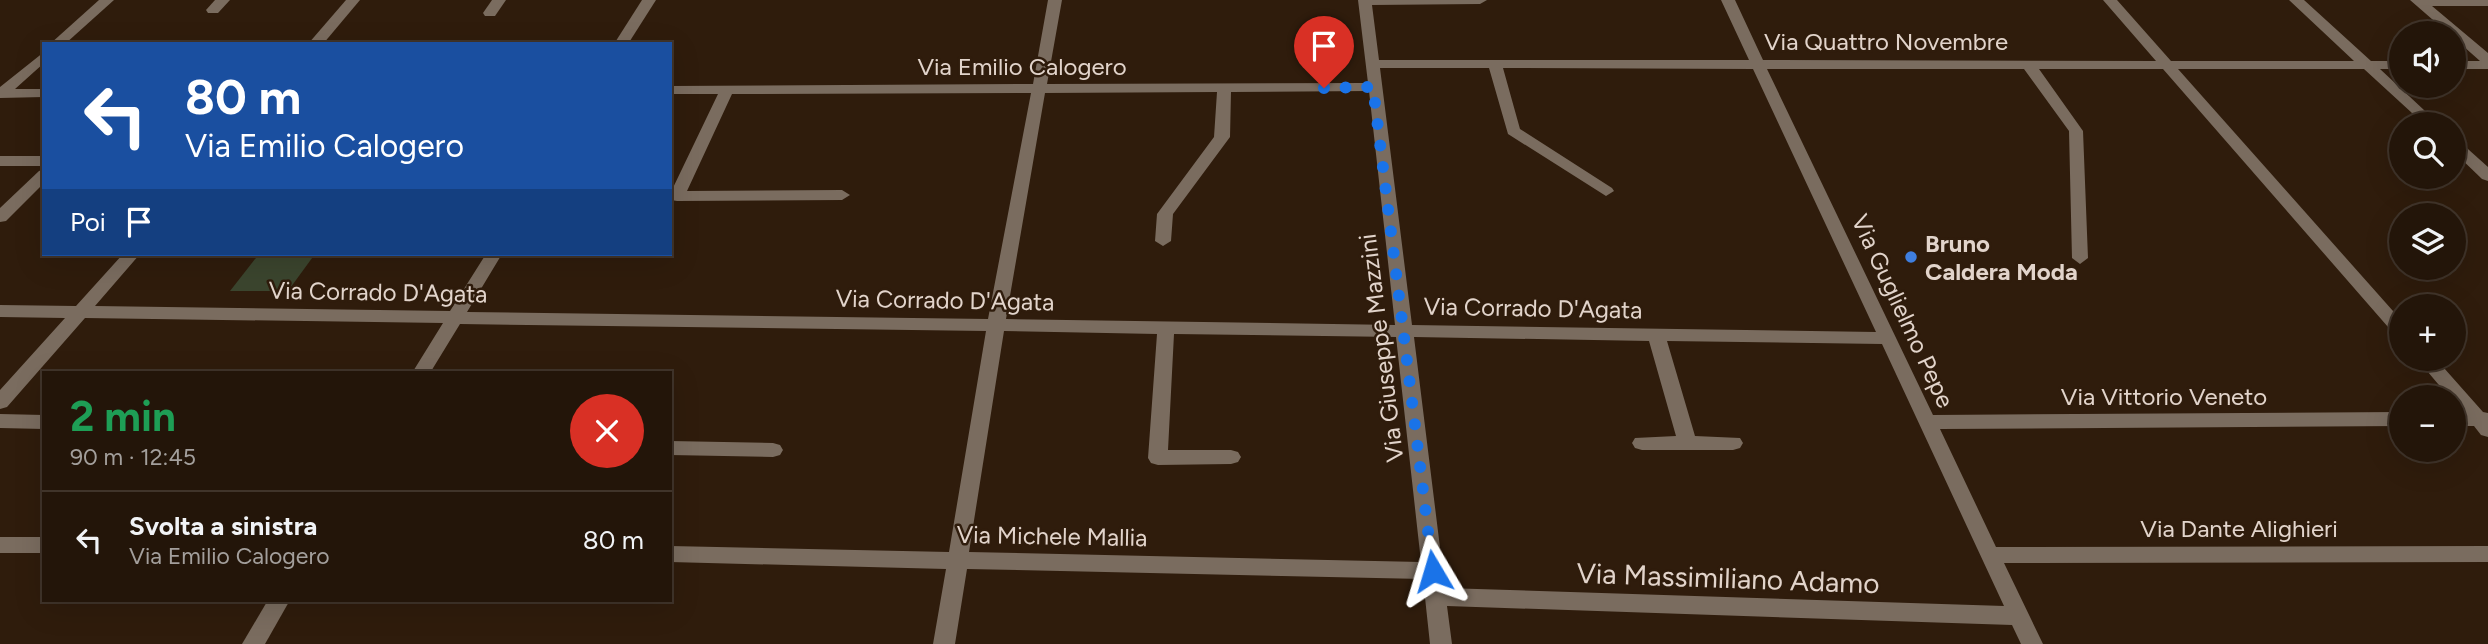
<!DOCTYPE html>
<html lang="it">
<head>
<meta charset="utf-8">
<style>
  body { margin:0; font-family:Figtree,sans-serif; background:#2b1e12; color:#f1f3f6; height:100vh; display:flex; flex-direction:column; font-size:26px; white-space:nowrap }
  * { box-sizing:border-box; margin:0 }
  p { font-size:23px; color:#a39f9c }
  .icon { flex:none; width:38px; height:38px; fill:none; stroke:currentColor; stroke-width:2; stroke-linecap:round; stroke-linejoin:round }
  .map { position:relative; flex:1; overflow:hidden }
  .drawer { position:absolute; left:42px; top:371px; width:630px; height:231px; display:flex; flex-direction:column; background:#231509; border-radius:0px; box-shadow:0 7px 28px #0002,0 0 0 2px #40342a }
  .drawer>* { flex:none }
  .hud { position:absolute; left:42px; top:42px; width:630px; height:214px; border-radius:0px; box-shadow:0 7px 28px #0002,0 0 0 2px #40342a; background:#1a4fa0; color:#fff; overflow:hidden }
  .tools { position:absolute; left:2389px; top:21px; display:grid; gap:14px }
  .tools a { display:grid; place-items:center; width:77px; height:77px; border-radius:50%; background:#231509; box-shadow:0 7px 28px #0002,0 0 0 2px #40342a; font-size:35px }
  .pin { position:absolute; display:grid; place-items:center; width:60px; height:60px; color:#fff; margin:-72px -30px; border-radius:50% 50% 50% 0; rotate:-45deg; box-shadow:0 0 7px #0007 }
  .pin .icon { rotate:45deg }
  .me { position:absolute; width:77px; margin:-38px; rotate:353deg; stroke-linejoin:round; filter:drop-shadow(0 0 5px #0008) }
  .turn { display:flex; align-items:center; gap:24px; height:147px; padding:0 28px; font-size:32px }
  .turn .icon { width:91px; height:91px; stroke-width:2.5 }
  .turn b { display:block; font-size:49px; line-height:60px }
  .then { display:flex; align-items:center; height:66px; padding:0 28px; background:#0003; gap:14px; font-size:26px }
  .round { display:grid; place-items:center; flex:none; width:74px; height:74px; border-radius:37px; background:#2b1e12 }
  .summary { display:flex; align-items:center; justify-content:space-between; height:119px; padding:0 28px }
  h1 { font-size:42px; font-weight:700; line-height:52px; color:#1e9e55 }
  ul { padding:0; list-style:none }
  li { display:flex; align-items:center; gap:21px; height:98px; padding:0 28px; border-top:2px solid #40342a }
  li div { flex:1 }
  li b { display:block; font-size:26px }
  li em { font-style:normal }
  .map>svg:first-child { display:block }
  .green { fill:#3b452e }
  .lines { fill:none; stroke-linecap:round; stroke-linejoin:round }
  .minor { fill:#7a6c5f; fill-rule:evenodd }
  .route { stroke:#1a73e8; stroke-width:12; stroke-dasharray:0 21.6 }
  .shop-dot { fill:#3f7fe0; stroke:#2f1c0c; stroke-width:2.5 }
  .labels { text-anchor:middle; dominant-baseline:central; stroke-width:5; stroke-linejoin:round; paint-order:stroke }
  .street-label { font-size:24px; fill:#e2d4cb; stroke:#2f1c0c }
  .poi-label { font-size:24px; font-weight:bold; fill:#e2d4cb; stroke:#2f1c0c; text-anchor:start }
  .near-street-label { font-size:28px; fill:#e2d4cb; stroke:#2f1c0c }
</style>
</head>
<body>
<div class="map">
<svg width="2488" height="644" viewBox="0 0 2488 644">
  <rect width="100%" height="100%" fill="#2f1c0c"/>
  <path class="green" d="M259 254H315L288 291H230Z"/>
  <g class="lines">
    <g class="minor">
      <path d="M99 0H114L65 44H50Z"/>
      <path d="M215 0H230L218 13H208L206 10Z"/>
      <path d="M346 0H360L323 44H308Z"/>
      <path d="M492 0H506L495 16H485L483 13Z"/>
      <path d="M642 0H656L628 44H614Z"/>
      <path d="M1048 0H1062L1047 84 1368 83 1358 0H1487L1480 4 1372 5 1379 60H1749L1721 0H1735L1763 60 2156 61 2103 0H2117L2171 61H2354L2289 0H2304L2371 61H2401V69H2380L2439 124H2424L2364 69H2178L2401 320V337L2395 335 2163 69H2039L2083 131 2088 258 2080 264 2072 258 2069 131 2024 69H1767L1933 415 2401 412V426L1940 429 1996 547 2488 546V562L2004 563 2043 644H2021L2012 625 1447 606 1452 644H1430L1423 579 967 569 955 644H933L946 569 670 562V546L949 552 986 331 460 324 430 373H412L443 323 85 318 7 407 0 409V390L65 318 0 317V305L76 306 123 254H140L95 306 450 311 486 254H502L467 312 988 319 1031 93 732 94 687 191 842 190 850 195 842 200 677 201 671 200 670 194 718 94H670V86L1033 84ZM1380 68H1489L1508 134 1606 196 1614 191 1612 188 1520 129 1503 68 1753 69 1876 332 1412 325ZM1369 91 1395 325 1006 319 1045 93 1217 92 1214 137 1157 214 1155 241 1163 246 1171 241 1173 214 1230 137 1231 92ZM1004 331 1157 334 1148 458 1151 463 1158 465 1231 464 1238 462 1241 457 1238 452 1231 450H1168L1174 334 1396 337 1421 562 969 552ZM1414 337 1649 341 1676 436 1635 438 1632 443 1635 448 1642 450H1733L1740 448 1743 443 1740 438 1695 436 1667 341 1882 344 2004 606 1445 588Z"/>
      <path d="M2410 0H2488V6H2432L2488 53V69H2454V61H2480L2454 38V33H2448Z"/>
      <path d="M44 52V63L15 89H44V97L0 98V87Z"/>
      <path d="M2454 139 2459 141 2488 167V181L2482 179 2454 152Z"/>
      <rect x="0" y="156" width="44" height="10"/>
      <path d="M44 169V183L6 221 0 222V208L39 171Z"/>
      <path d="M2417 359H2436L2483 412 2488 413V437L2481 435 2474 426H2454V412H2461L2454 403V397H2449Z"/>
      <path d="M0 414 44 415V429L0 428Z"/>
      <path d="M670 441 773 443 780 445 783 450 780 455 773 457 670 455Z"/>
      <rect x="0" y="537" width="44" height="16"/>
      <path d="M268 600H290L265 644H242Z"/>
    </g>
  </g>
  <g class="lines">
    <path class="route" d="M1324 88 1373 87 1433 571"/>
  </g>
  <circle class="shop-dot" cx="1911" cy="257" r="7"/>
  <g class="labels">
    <g class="street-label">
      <text x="1886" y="41">Via Quattro Novembre</text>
      <text x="1022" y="66">Via Emilio Calogero</text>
      <text transform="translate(378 292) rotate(1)">Via Corrado D'Agata</text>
      <text transform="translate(945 300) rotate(1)">Via Corrado D'Agata</text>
      <text transform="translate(1533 308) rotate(1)">Via Corrado D'Agata</text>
      <text transform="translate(1903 311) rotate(65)">Via Guglielmo Pepe</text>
      <text transform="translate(1381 348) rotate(-97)">Via Giuseppe Mazzini</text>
      <text x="2164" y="396">Via Vittorio Veneto</text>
      <text x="2239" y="528">Via Dante Alighieri</text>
      <text transform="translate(1052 536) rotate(1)">Via Michele Mallia</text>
    </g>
    <g class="poi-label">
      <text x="1925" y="243">Bruno<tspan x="1925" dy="28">Caldera Moda</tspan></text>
    </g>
    <g class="near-street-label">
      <text transform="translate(1728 578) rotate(2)">Via Massimiliano Adamo</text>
    </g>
  </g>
</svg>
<div class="tools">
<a><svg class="icon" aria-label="sound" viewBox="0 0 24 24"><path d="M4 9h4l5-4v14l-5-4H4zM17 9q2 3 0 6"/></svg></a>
<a><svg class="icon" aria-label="search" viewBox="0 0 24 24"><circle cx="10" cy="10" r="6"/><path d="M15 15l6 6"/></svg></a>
<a><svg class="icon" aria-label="layers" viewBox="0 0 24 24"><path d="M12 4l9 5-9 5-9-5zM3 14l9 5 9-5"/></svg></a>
<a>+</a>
<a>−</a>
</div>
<div class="pin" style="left:1324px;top:88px;background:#d93025"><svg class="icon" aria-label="arrive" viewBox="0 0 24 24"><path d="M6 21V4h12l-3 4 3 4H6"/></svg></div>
<svg class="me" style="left:1433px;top:571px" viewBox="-20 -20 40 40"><path d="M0-17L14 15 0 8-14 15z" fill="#1a73e8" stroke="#fff" stroke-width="4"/></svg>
<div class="hud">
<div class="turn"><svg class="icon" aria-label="left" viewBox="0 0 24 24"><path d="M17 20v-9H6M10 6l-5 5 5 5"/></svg><div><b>80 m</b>Via Emilio Calogero</div></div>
<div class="then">Poi<svg class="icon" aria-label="arrive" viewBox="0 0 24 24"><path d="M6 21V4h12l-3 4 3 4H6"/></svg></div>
</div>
<section class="drawer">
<div class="summary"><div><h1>2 min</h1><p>90 m · 12:45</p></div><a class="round" style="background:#d93025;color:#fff"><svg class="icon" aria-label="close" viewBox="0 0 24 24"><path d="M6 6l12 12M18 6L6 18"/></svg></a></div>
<ul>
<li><svg class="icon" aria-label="left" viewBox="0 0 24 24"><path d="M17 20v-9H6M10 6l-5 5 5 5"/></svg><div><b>Svolta a sinistra</b><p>Via Emilio Calogero</p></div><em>80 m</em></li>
</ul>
</section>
</div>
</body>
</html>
